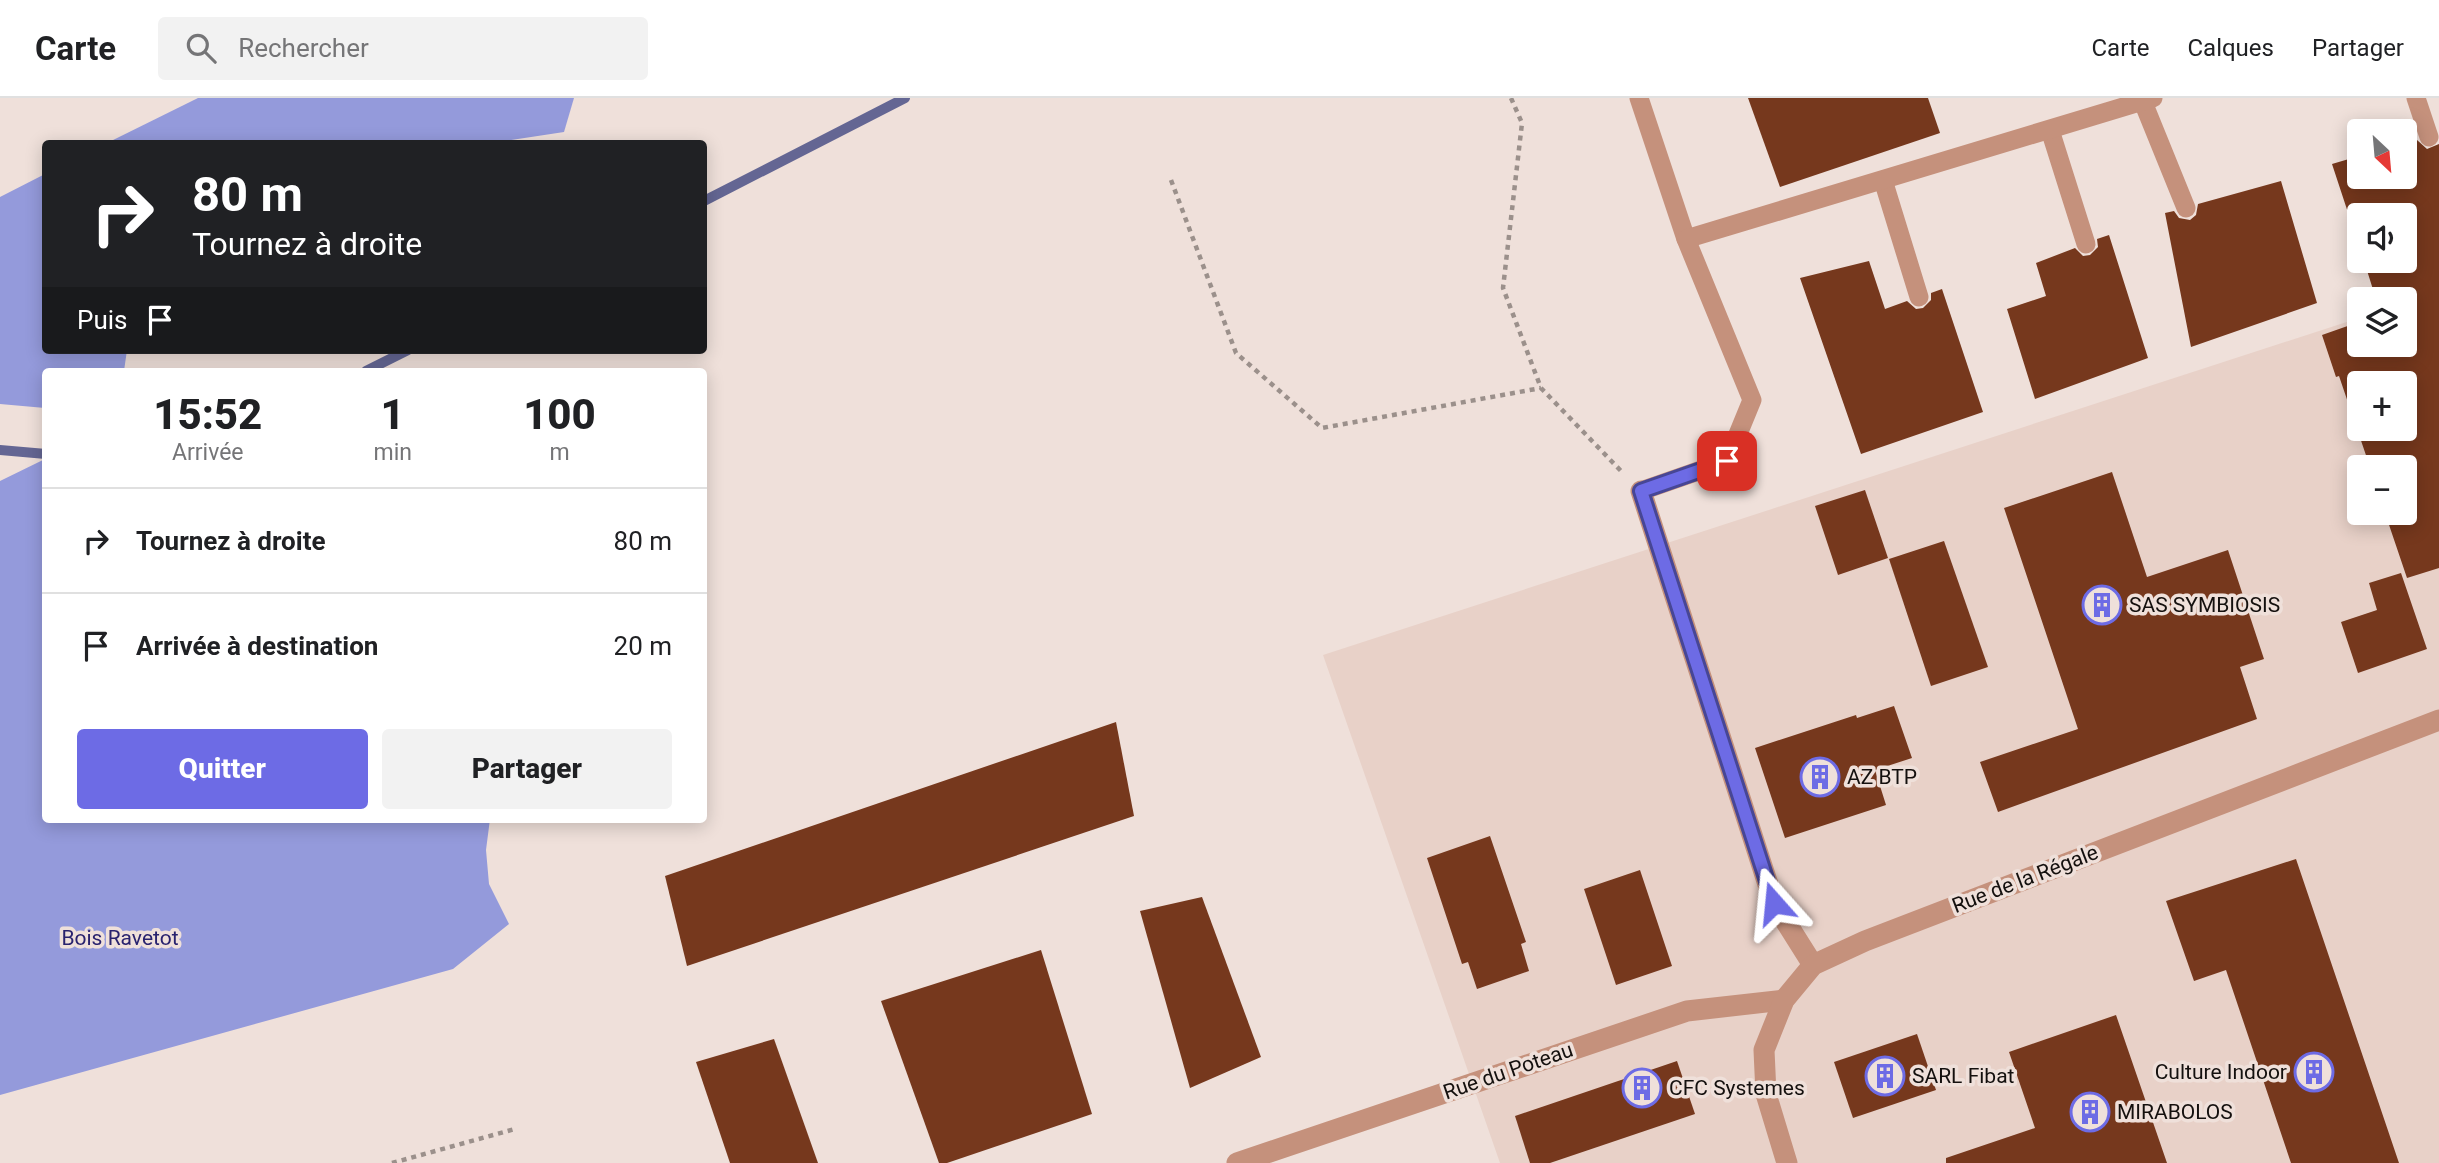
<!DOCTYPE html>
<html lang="fr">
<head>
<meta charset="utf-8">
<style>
  body { margin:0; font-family:Roboto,sans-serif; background:#f2f2f2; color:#202124; height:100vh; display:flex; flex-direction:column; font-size:26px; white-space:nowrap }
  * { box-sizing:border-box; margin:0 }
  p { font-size:23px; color:#757577 }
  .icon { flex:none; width:38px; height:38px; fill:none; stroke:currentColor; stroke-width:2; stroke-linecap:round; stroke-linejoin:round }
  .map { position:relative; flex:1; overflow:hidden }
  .panel { position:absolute; left:42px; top:270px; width:665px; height:455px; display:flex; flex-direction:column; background:#fff; border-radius:7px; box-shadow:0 4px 18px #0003 }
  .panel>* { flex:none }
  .top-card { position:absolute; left:42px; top:42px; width:665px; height:214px; border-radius:7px; box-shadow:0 4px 18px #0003; background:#202124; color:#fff; overflow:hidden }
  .needle { width:46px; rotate:154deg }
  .buttons { position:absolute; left:2347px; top:21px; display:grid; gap:14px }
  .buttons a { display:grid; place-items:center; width:70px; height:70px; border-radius:7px; background:#fff; box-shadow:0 4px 18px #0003; font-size:35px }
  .pin { position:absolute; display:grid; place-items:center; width:60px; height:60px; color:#fff; margin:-30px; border-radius:14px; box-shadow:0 4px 10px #0006 }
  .me { position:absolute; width:77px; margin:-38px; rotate:342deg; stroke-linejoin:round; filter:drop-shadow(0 0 5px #0008) }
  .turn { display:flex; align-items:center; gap:24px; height:147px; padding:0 35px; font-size:32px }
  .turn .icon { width:91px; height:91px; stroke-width:2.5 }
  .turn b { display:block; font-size:49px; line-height:60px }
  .then { display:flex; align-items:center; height:66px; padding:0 35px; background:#0003; gap:14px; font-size:26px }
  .eta { display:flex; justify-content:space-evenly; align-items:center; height:119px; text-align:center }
  .eta b { font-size:42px; font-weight:800; line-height:49px }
  .button { display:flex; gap:14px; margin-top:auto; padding:14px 35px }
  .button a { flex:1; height:80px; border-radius:7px; background:#6d6be5; color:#fff; font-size:28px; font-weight:800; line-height:80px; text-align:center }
  .button a+a { background:#f2f2f2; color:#202124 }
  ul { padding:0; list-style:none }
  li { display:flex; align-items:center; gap:21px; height:105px; padding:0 35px; border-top:2px solid #e0e0e0 }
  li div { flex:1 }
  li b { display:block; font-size:26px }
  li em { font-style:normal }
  header { display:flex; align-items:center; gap:42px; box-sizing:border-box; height:98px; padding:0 35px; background:#fff; border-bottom:2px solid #e0e0e0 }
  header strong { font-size:33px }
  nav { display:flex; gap:38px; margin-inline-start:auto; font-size:24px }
  .search { width:490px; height:63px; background:#f2f2f2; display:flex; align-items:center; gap:18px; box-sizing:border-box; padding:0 24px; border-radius:7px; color:#757577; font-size:26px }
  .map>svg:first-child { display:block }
  .built { fill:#e8d1c8; fill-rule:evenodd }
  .forest { fill:#949adb }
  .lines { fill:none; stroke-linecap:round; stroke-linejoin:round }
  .stream { stroke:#646693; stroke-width:10 }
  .building { fill:#76381d; fill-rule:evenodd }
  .path { stroke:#9b908b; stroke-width:4.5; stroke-dasharray:5 5; stroke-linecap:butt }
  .service { stroke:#c5917c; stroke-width:19 }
  .minor { stroke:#c5917c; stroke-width:21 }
  .route-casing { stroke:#474695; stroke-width:18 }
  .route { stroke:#6d6be5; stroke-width:12 }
  .labels { text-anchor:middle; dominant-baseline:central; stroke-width:7; stroke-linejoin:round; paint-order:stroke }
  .poi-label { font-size:21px; fill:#14100e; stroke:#efe0da; text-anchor:start }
  .street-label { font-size:21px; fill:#14100e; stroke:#efe0da }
  .park-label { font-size:21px; fill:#29226e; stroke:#efe0da }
</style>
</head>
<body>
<header>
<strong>Carte</strong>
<div class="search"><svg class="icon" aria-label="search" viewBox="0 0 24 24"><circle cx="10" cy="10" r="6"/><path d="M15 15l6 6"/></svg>Rechercher</div>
<nav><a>Carte</a><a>Calques</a><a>Partager</a></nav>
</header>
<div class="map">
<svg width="2439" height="1065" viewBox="0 0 2439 1065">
  <rect width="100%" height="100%" fill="#efe0da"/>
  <path class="built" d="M2439 194V1065H1500L1323 557 2359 220V247H2404ZM2359 285H2404V331H2359ZM2359 369H2404V415H2359Z"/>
  <g class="forest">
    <path d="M198 0H574L564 34 485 46 107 45Z"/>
    <path d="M45 76 46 252H127L124 273H46L45 310 0 306V99Z"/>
    <path d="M45 361 46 721H490L486 752 489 786 509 826 453 871 0 997V383Z"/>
  </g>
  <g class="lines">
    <g class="stream">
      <path d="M704 103 905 0"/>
      <path d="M366 273 408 252"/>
      <path d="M0 352 46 356"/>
    </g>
  </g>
  <g class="building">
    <path d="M1748 0H1928L1940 35 1780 89Z"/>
    <path d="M2417 42 2427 51 2439 46V470L2407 480 2385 415H2404V369H2370L2339 278 2336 279 2322 237 2359 224V247H2404V201H2376L2364 163H2404V117H2359V148L2332 66 2359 58V79H2404V46ZM2359 285H2404V331H2359Z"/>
    <path d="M2281 83 2317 205 2191 249 2165 115 2174 113 2179 120 2190 122 2196 117 2198 106Z"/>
    <path d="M2109 137 2148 260 2035 301 2007 211 2046 198 2036 165 2075 150 2083 158 2090 157 2098 149 2097 141Z"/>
    <path d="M1869 163 1885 211 1907 203 1916 211 1923 210 1931 202V195L1942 191 1983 314 1861 356 1800 180Z"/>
    <path d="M2112 374 2147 479 2228 452 2264 561 2240 569 2257 621 1998 714 1980 664 2078 631 2004 410Z"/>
    <path d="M1865 392 1888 460 1838 477 1815 408Z"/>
    <path d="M1944 443 1988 569 1931 588 1889 461Z"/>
    <path d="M2401 475 2427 551 2358 575 2341 524 2377 512 2369 485Z"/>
    <path d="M1894 608 1912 660 1875 672 1886 707 1785 740 1755 650 1856 617 1857 620Z"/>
    <path d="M1116 624 1134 718 687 868 665 778Z"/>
    <path d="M1490 738 1526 844 1521 846 1529 873 1477 891 1468 864 1462 866 1427 760Z"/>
    <path d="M2296 761 2399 1065H2291L2226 872 2194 883 2166 803Z"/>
    <path d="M1640 772 1672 868 1616 887 1584 791Z"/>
    <path d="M1202 799 1261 959 1190 990 1140 813Z"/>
    <path d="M1041 852 1092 1016 947 1065H939L881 903Z"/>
    <path d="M2116 917 2167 1065H1946V1060L2035 1030 2009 954Z"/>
    <path d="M1917 936 1936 992 1853 1020 1834 964Z"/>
    <path d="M774 941 818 1065H730L696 964Z"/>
    <path d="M1677 963 1695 1016 1550 1065H1530L1515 1018Z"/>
  </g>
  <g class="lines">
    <g class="path">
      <path d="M1511 0 1522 25 1503 190 1541 290 1621 373"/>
      <path d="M1171 82 1236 255 1322 330 1541 290"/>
      <path d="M392 1065 515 1031"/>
    </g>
    <g class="service">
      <path d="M1639 0 1686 141"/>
      <path d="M2416 0 2429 39"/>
      <path d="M2143 4 2186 110"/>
      <path d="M2050 32 2086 146"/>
      <path d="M1883 82 1919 199"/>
      <path d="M1641 393 1727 363 1752 302 1686 141 2153 0"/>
    </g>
    <g class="minor">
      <path d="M1641 393 1774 805 1813 867"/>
      <path d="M1237 1065 1687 913 1784 902"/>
      <path d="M1787 1065 1766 996 1764 952 1784 902 1813 867 1865 843 2439 622"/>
    </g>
  </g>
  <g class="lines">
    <defs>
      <path id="route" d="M1727 363 1641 393 1774 805"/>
    </defs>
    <use href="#route" class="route-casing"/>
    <use href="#route" class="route"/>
  </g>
  <defs>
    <symbol id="building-ring" viewBox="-11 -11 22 22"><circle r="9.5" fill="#efe0da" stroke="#6d6be5" stroke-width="1.5"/><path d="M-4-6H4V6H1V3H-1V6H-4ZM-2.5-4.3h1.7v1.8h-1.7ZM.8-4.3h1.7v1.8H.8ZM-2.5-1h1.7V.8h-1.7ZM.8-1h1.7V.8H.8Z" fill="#6d6be5"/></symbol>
  </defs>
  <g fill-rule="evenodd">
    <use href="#building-ring" x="2080" y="485" width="44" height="44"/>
    <use href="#building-ring" x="1798" y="657" width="44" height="44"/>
    <use href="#building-ring" x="2292" y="952" width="44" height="44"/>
    <use href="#building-ring" x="1863" y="956" width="44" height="44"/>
    <use href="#building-ring" x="1620" y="968" width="44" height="44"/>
    <use href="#building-ring" x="2068" y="992" width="44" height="44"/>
  </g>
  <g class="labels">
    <g class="poi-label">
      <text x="2129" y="507">SAS SYMBIOSIS</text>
      <text x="1847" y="679">AZ BTP</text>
      <text x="2287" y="974" text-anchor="end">Culture Indoor</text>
      <text x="1912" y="978">SARL Fibat</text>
      <text x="1669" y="990">CFC Systemes</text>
      <text x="2117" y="1014">MIRABOLOS</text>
    </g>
    <g class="street-label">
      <text transform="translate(2025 781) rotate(-21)">Rue de la Régale</text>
      <text transform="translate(1508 973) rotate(-19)">Rue du Poteau</text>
    </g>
    <g class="park-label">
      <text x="120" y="840">Bois Ravetot</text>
    </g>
  </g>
</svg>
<div class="buttons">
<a><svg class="needle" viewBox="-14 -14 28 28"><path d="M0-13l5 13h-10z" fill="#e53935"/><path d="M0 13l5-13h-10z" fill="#757577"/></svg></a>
<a><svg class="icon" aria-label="sound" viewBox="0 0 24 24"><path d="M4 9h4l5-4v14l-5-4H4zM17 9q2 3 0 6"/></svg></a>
<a><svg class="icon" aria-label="layers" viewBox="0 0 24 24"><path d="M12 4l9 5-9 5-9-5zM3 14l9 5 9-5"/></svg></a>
<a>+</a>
<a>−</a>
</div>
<div class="pin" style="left:1727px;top:363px;background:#d93025"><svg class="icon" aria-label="arrive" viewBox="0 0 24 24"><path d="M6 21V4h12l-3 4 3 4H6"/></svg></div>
<svg class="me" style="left:1774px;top:805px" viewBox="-20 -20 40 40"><path d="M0-17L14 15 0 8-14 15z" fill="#6d6be5" stroke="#fff" stroke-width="4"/></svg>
<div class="top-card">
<div class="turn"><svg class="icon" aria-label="right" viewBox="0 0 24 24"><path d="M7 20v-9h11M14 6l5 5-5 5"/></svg><div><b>80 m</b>Tournez à droite</div></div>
<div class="then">Puis<svg class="icon" aria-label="arrive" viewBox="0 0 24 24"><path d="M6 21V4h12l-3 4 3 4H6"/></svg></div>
</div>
<section class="panel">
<div class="eta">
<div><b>15:52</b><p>Arrivée</p></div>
<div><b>1</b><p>min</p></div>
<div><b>100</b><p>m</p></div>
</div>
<ul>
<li><svg class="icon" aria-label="right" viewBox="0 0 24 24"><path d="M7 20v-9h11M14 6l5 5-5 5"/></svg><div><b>Tournez à droite</b></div><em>80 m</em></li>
<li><svg class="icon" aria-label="arrive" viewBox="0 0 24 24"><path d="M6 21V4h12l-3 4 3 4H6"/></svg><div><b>Arrivée à destination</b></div><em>20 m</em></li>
</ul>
<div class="button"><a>Quitter</a><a>Partager</a></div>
</section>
</div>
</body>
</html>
